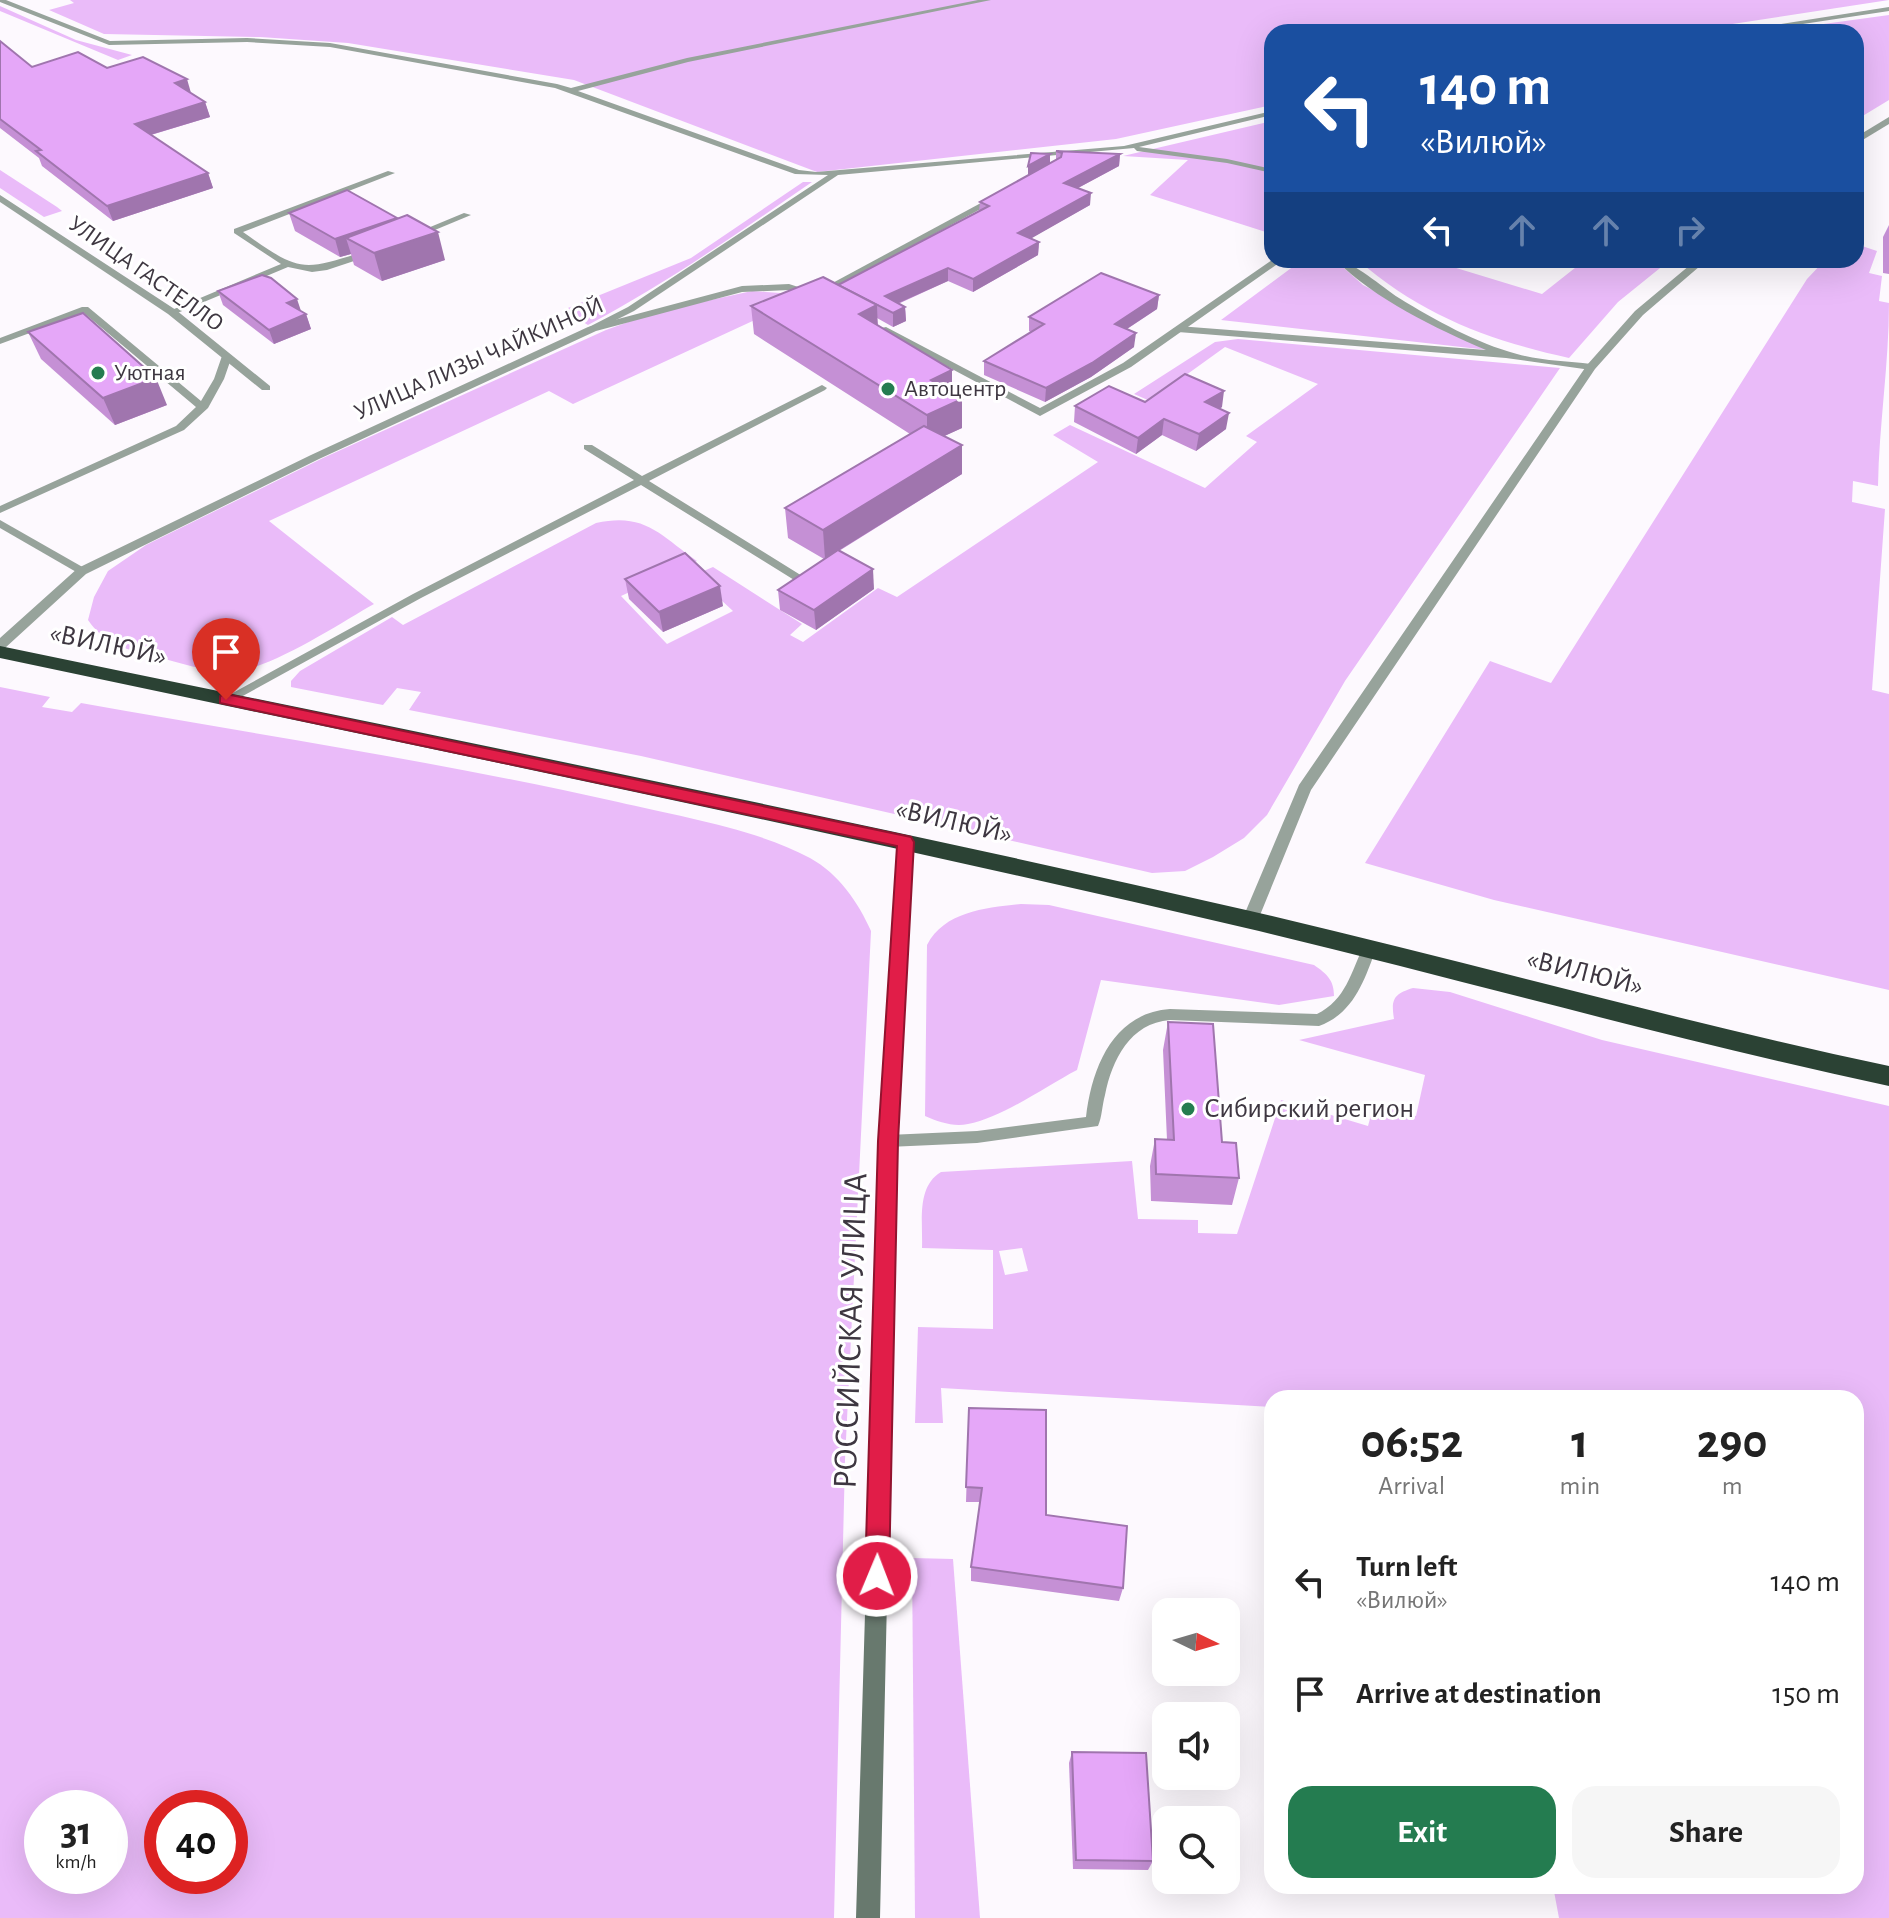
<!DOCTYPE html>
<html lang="en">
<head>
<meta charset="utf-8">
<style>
  body { margin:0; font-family:"Alegreya Sans",sans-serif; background:#f6f6f6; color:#222; height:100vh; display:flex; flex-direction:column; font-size:30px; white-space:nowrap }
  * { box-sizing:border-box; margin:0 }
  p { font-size:26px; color:#767676 }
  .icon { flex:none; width:44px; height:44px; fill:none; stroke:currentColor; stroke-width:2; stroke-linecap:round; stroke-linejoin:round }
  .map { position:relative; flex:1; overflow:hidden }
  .side { position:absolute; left:1264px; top:1390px; width:600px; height:504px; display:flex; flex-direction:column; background:#fff; border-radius:24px; box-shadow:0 8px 32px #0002 }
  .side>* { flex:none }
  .hud { position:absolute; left:1264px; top:24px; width:600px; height:244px; border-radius:24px; box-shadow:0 8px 32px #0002; background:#1a4fa0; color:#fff; overflow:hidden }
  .needle { width:52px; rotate:95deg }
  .controls { position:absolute; left:1152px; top:1598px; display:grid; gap:16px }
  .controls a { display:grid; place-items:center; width:88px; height:88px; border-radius:16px; background:#fff; box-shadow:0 8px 32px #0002; font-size:40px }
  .speed { position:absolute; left:24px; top:1790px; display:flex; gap:16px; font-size:40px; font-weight:700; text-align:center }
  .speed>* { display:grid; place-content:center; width:104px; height:104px; border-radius:50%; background:#fff; box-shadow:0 8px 32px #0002; line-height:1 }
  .speed small { font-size:20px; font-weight:400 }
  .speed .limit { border:12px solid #d22; background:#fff; color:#111 }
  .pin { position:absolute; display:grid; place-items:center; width:68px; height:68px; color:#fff; margin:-82px -34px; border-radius:50% 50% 50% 0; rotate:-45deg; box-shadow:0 0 8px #0007 }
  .pin .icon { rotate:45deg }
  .me { position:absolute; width:88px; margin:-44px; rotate:1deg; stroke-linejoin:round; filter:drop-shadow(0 0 6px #0008) }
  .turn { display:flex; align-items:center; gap:28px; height:168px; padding:0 24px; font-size:36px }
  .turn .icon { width:104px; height:104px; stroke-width:2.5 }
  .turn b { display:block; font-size:56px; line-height:68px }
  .lanes { display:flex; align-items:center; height:76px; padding:0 24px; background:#0003; justify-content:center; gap:40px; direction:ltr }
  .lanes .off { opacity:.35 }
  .eta { display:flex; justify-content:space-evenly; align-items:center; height:136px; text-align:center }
  .eta b { font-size:48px; font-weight:700; line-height:56px }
  .primary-button { display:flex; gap:16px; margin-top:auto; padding:16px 24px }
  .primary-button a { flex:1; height:92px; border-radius:24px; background:#247c50; color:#fff; font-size:32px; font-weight:700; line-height:92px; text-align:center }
  .primary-button a+a { background:#f6f6f6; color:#222 }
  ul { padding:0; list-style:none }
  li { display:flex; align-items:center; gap:24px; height:112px; padding:0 24px }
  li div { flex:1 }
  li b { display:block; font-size:30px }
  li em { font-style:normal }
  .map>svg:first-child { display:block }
  .green { fill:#eabbf9; fill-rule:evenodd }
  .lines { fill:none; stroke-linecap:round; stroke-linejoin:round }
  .lane { fill:#97a39b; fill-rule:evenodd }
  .street { fill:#97a39b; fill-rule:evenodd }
  .secondary { fill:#68796e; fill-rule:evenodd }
  .highway { fill:#2b4234; fill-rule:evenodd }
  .wall { fill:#c590d5 }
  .shaded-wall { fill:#a075ae }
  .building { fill:#e5a7f8; stroke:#a075ae; stroke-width:2 }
  .route { fill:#e11d48; stroke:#92132f; stroke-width:2 }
  .poi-dot { fill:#247c50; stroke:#fff; stroke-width:3 }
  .labels { text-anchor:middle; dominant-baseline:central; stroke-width:6; stroke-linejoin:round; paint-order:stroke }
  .far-street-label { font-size:24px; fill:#3e3741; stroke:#fff }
  .far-poi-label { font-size:24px; fill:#3e3741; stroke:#fff; text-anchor:start }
  .street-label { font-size:28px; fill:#3e3741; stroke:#fff }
  .poi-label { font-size:28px; fill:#3e3741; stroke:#fff; text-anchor:start }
  .near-street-label { font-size:34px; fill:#3e3741; stroke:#fff }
</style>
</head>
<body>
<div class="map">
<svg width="1889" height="1918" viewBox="0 0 1889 1918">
  <rect width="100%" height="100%" fill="#fdf9fe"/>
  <g class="green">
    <path d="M70 0H1889L1680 32H1272V105L1116 139 817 172 574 80 348 43 260 37 104 34 49 10 74 3Z"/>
    <path d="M0 6 76 40 132 55 118 60 0 11Z"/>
    <path d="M1889 15V100L1856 120V32H1765Z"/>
    <path d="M1272 121V234L1150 195 1188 160 1123 156Z"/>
    <path d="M0 170 57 207 62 211 44 217 0 188Z"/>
    <path d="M803 182H812C738 233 667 283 588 325L563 310 691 258Z"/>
    <path d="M1856 244 1877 251 1869 273 1882 276 1879 301 1889 303C1889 364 1879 425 1878 486L1853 481 1852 502 1885 509 1872 690 1889 694V990L1494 900 1365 863 1490 661 1551 683 1807 279 1825 260H1856Z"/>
    <path d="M1302 260H1335L1363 285 1488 350 1221 320Z"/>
    <path d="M1358 260H1430L1542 294 1585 260H1670L1618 302 1569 358C1488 340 1421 315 1358 260Z"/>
    <path d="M752 291 809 295 573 404 549 391 269 521 374 604C340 623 267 672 229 672 206 672 179 662 156 657 128 650 105 645 88 620L94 597 108 571 146 545 323 458 606 330 656 312Z"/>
    <path d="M1238 339 1560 368 1345 681 1267 815 1244 838 1213 857 1185 871 1152 873 641 756 409 710 421 692 397 688 383 705 291 687V681L300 671 392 617 403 625 596 523C645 512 660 535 697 561L621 596 667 644 733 611 694 575 713 567 802 624 790 635 803 642 878 588 897 597 1098 462 1053 435 1070 425 1205 488 1257 442 1246 436 1318 384 1225 347 1150 401 1134 394 1215 342Z"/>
    <path d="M0 687 50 697 42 707 72 712 81 703C260 735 441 762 618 802 677 816 757 829 810 858 839 874 858 902 871 931L845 1460 834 1918H0ZM42 1808H110V1876H42ZM162 1808H230V1876H162Z"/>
    <path d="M1021 904 1049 905 1314 965C1327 974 1334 980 1334 996L1279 1005 1101 980 1077 1070C1046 1086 1002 1118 968 1124 953 1127 939 1122 925 1116L927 945C945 911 986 908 1021 904Z"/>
    <path d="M1413 988 1450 992 1602 1040 1889 1106V1918H1559L1553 1886H1856V1398H1272V1407L941 1388 943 1423H915L918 1327 993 1329V1250L922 1248C923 1222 916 1187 941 1172L1132 1161 1138 1219 1198 1220V1233L1237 1234 1281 1100 1368 1126 1374 1104 1416 1116 1425 1075 1299 1040 1394 1019C1391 1000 1393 994 1413 988ZM1022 1248 1028 1271 1005 1275 999 1251Z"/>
    <path d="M912 1558 953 1559 980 1918H915Z"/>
  </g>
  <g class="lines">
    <g class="lane">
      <path d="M0 0H6L110 41 247 38 330 43 557 84 571 88 687 58 978 0H991L688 62 578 91 799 170 816 172 1124 146 1272 111V115L1139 147 1227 159 1272 169V173L1227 163 1137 151 1134 148 838 175 634 311 592 332 587 329 589 327 628 307 828 175 795 174 555 88 330 47 247 42 109 45 0 2Z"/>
      <path d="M1889 7V11L1749 32H1731Z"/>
      <path d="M388 171 395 173 243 232C302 274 302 271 369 250L372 251V255L327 270 312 272 288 267 175 314 167 312 281 264 234 233V229Z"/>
      <path d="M992 197 999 199 822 295 814 293Z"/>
      <path d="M464 213 471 215 418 237 411 235Z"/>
      <path d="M1336 260C1352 260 1383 288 1399 298 1435 320 1476 343 1517 354 1541 361 1567 361 1591 364L1596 367 1591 370 1506 358 1178 332 1173 329 1178 326 1486 350C1437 329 1374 299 1336 260Z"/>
      <path d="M82 307H88L201 401 214 379 222 356 227 353 232 356 224 379 208 408 184 430 0 513V506L176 426 196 407 84 313 0 344V338Z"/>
      <path d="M822 385 827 388 825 390 649 481 807 579V583H799L641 485 421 598 230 703H222L220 700 413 594 634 480 584 449V445H592L642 476Z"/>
      <path d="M0 520 86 569 88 571 86 573H78L0 528Z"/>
      <path d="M1369 944 1376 949C1364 981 1354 1013 1319 1026L1170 1020C1130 1023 1112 1060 1105 1095 1102 1106 1102 1117 1098 1126L977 1143 888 1147 883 1146 880 1141 883 1136 888 1135 977 1131 1086 1117C1092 1066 1114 1013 1170 1009L1317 1014C1346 1000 1351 972 1364 945Z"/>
    </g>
    <g class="street">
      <path d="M1889 117V124L1856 144V137Z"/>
      <path d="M0 195 176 310 270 386V390H262L168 314 0 202Z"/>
      <path d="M1272 260H1283L1131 367 1040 416 877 329 886 327 1040 408 1123 363Z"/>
      <path d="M1696 260H1707L1643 315 1595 369 1311 790 1258 920 1256 924H1244L1242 920 1299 785 1587 365 1635 311Z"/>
      <path d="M789 284 820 294 815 297 789 290 742 292 596 331 319 459 86 574 5 648 0 649V638L78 568 311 455 588 327 742 286Z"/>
    </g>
    <path class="secondary" d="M905 837 912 842 897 1141 880 1918H856L879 1141 898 842Z"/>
    <path class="highway" d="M0 646C416 732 832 815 1246 910 1461 960 1673 1020 1889 1066V1086C1673 1040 1461 979 1246 928 833 831 416 746 0 658Z"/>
  </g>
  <g class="wall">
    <path d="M0 41 32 67 107 68 191 93 205 102 210 117 151 135 208 173 213 188 113 221 42 166 39 158 0 128Z"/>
    <path d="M1056 151 1120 154 1119 166 1078 188 1090 205 1031 238 1039 242 1038 255 973 292 948 281 898 304 905 307 906 321 893 327 877 318 878 325 952 393 962 428 944 436 962 445V474L839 551 874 589 816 630 780 610 778 590 824 559 788 538 785 508 910 434 754 334 751 306 838 285 979 211 980 202 1056 160Z"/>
    <path d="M289 213 397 219 445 260 382 281 354 265 351 254 340 257 295 231Z"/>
    <path d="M1889 225V274L1883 273V237Z"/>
    <path d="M218 291 301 311 306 314 311 329 274 344 223 305Z"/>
    <path d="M1159 295 1157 309 1127 329 1134 347 1091 377 1045 402 984 375V361L1031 332 1029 331V317Z"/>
    <path d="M28 332 167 405 115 425 41 359Z"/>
    <path d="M1145 402 1222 407 1219 409 1226 429 1196 451 1162 435 1136 454 1074 422 1075 406Z"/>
    <path d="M625 579 723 606 663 632 629 599Z"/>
    <path d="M1168 1022 1222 1142 1239 1178 1232 1205 1151 1201 1150 1166 1155 1139 1167 1140 1163 1050Z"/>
    <path d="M969 1408 1046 1515 1123 1588 1119 1601 971 1581V1567L980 1502H966Z"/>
    <path d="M1072 1752 1153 1861 1148 1870 1073 1869 1069 1763Z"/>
  </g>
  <g class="shaded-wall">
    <path d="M187 79 191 93 175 83Z"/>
    <path d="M205 102 210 117 140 138 135 124Z"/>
    <path d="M1050 154V163L1028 175V166Z"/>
    <path d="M1120 154 1119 166 1063 196 1064 183Z"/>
    <path d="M208 173 213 188 113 221 107 206Z"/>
    <path d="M1091 193 1090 205 1018 246V233Z"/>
    <path d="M397 218 402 236 346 238 351 254 340 257 335 239Z"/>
    <path d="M438 232 445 260 382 281 374 253Z"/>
    <path d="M1039 242 1038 255 973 292V279Z"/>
    <path d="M948 268V281L885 309V296Z"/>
    <path d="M1159 295 1157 309 1113 338 1115 324Z"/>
    <path d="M297 299 302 314 287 303Z"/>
    <path d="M877 305 878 334 859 314Z"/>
    <path d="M905 307 906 321 893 327V313Z"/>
    <path d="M306 314 311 329 274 344 269 330Z"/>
    <path d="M1136 333 1134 347 1091 377 1045 402 1046 388Z"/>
    <path d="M952 370V399L931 380Z"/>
    <path d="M156 378 167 405 115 425 103 398Z"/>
    <path d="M1224 391 1222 407 1203 419 1205 402Z"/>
    <path d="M962 399V428L927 444V415Z"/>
    <path d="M1229 413 1226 429 1196 451 1199 434Z"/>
    <path d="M1164 419 1162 435 1136 454 1138 438Z"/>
    <path d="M962 445V474L825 559 823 530Z"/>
    <path d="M873 569 874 589 816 630 814 610Z"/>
    <path d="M720 586 723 606 663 632 659 612Z"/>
  </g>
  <g class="building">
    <path d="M0 41 32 67 78 52 107 68 143 57 187 79 175 83 205 102 135 124 208 173 107 206 36 151 41 150 0 119Z"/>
    <path d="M1056 151 1120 154 1064 183 1091 193 1018 233 1039 242 973 279 948 268 885 296 905 307 893 313 838 285 989 206 980 202 1061 157 1062 153Z"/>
    <path d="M1031 153 1050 154 1028 166Z"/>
    <path d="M347 190 397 218 335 239 289 213Z"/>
    <path d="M407 215 438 232 374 253 346 238Z"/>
    <path d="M1101 273 1159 295 1115 324 1136 333 1092 363 1046 388 984 361 1044 324 1029 317Z"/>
    <path d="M262 275 271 278 297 299 287 303 306 314 269 330 218 291Z"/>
    <path d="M823 277 877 305 859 314 952 370 931 380 962 399 927 415 751 306Z"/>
    <path d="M83 313 156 378 103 398 28 332Z"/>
    <path d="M1185 374 1224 391 1205 402 1229 413 1199 434 1164 419 1138 438 1075 406 1109 386 1145 402Z"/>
    <path d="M924 426 962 445 823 530 785 508Z"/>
    <path d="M838 550 873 569 814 610 778 590Z"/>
    <path d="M685 553 720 586 659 612 625 579Z"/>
    <path d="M1168 1022 1213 1024 1222 1142 1236 1143 1239 1178 1156 1174 1155 1139 1174 1140Z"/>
    <path d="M969 1408 1046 1410V1515L1127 1526 1123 1588 971 1567 982 1488 966 1487Z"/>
    <path d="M1072 1752 1146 1753 1153 1861 1076 1860Z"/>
  </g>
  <path class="route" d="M226 694 911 837 914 842 898 1141 889 1576 885 1585 877 1588 868 1585 865 1576 878 1141 897 846 220 703V696Z"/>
  <g class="poi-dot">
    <circle cx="98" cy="373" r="8"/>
    <circle cx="888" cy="389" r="8"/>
    <circle cx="1188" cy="1109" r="8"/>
  </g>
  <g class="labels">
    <g class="far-street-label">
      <text transform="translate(146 274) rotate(35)">УЛИЦА ГАСТЕЛЛО</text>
      <text transform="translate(479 359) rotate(-24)">УЛИЦА ЛИЗЫ ЧАЙКИНОЙ</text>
    </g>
    <g class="far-poi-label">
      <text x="114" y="373">Уютная</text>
      <text x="904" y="389">Автоцентр</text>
    </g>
    <g class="street-label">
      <text transform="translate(108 645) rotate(12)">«ВИЛЮЙ»</text>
      <text transform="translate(954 822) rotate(13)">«ВИЛЮЙ»</text>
      <text transform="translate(1585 973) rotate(14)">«ВИЛЮЙ»</text>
    </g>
    <g class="poi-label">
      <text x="1204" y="1109">Сибирский регион</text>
    </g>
    <g class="near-street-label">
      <text transform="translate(851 1331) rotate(-88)">РОССИЙСКАЯ УЛИЦА</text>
    </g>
  </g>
</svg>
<div class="controls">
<a><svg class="needle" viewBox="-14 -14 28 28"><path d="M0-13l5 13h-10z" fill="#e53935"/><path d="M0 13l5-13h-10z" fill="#767676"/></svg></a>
<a><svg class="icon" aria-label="sound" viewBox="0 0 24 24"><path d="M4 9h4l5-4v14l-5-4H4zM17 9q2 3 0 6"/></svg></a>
<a><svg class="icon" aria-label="search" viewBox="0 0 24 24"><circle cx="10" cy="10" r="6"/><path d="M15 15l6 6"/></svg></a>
</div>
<div class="speed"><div>31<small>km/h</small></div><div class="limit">40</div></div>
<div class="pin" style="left:226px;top:700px;background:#d93025"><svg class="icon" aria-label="arrive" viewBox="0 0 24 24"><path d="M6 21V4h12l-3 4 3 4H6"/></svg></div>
<svg class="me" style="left:877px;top:1576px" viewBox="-20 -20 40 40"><circle r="17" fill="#e11d48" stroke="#fff" stroke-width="3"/><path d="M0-11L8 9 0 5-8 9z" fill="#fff"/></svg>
<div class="hud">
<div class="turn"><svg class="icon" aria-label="left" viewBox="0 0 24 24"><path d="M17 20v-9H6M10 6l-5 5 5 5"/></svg><div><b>140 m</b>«Вилюй»</div></div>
<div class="lanes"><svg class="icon" aria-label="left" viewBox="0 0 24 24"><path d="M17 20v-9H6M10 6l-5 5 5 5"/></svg><svg class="icon off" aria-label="ahead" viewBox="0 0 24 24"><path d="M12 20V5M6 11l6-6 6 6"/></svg><svg class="icon off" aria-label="ahead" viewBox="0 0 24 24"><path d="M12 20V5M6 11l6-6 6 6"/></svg><svg class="icon off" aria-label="right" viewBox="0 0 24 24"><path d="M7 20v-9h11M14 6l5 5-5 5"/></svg></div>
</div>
<section class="side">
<div class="eta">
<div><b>06:52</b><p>Arrival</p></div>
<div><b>1</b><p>min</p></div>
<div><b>290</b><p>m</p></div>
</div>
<ul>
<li><svg class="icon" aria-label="left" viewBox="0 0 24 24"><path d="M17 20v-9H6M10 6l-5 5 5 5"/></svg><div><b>Turn left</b><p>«Вилюй»</p></div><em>140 m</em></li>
<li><svg class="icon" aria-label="arrive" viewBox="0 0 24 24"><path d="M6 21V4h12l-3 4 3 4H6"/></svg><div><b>Arrive at destination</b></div><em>150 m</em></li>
</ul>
<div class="primary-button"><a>Exit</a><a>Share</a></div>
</section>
</div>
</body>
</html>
